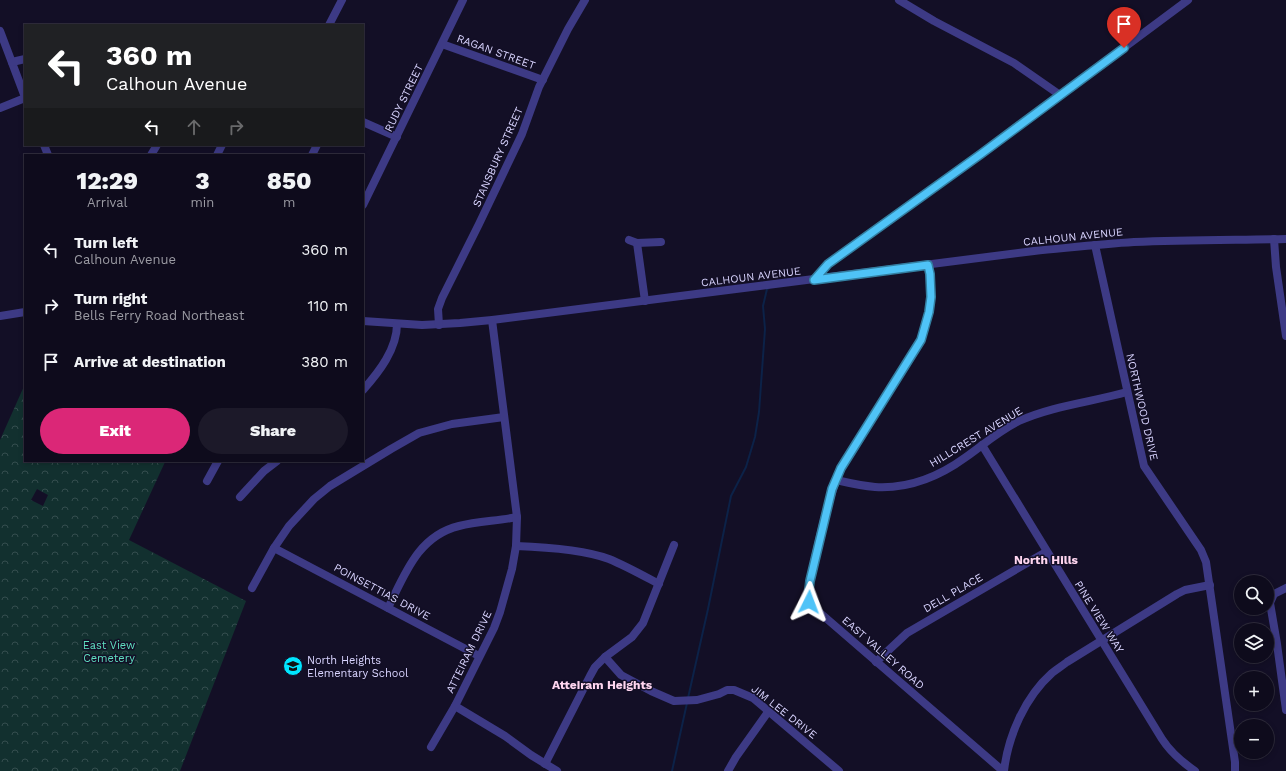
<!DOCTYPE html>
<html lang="en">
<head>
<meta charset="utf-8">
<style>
  body { margin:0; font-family:"Work Sans",sans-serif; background:#1c1929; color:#f1f3f6; height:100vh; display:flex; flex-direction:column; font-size:15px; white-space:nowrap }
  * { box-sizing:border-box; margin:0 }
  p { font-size:13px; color:#9b9ba3 }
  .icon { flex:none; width:22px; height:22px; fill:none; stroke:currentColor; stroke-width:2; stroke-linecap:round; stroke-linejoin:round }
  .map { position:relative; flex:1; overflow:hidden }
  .sheet { position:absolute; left:24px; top:154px; width:340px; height:308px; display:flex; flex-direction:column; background:#0e0b1c; border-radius:0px; box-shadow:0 2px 6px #0003,0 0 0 1px #2e2b3b }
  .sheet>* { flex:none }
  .hud { position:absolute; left:24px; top:24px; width:340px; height:122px; border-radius:0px; box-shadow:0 2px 6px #0003,0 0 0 1px #2e2b3b; background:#202124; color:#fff; overflow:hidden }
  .fabs { position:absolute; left:1234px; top:575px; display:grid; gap:8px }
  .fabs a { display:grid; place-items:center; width:40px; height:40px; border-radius:50%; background:#0e0b1c; box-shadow:0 2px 6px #0003,0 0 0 1px #2e2b3b; font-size:20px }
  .pin { position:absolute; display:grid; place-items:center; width:34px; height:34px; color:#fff; margin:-41px -17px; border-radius:50% 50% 50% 0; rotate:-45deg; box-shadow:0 0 4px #0007 }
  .pin .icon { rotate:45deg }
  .me { position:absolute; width:44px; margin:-22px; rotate:3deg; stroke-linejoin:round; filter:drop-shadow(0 0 3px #0008) }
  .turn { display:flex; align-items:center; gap:14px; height:84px; padding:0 16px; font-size:18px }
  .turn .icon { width:52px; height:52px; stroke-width:2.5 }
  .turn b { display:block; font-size:28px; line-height:34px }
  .lanes { display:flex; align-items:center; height:38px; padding:0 16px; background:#0003; justify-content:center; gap:20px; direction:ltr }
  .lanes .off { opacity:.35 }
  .eta { display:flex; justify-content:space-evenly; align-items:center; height:68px; text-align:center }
  .eta b { font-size:24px; font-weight:800; line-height:28px }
  .button { display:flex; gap:8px; margin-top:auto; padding:8px 16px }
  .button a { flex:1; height:46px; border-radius:24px; background:#db2777; color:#fff; font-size:16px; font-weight:800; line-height:46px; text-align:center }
  .button a+a { background:#1c1929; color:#f1f3f6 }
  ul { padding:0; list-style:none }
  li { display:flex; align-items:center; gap:12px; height:56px; padding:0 16px }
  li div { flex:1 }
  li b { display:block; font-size:15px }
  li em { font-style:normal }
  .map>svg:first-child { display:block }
  .park { fill:url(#park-crowns); fill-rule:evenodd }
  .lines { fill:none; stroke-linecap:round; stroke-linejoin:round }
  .stream { stroke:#0c2248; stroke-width:2 }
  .minor { stroke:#3d3a85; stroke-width:8 }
  .route-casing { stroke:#337fa1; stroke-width:10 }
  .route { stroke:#4fc3f7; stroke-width:7 }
  .labels { text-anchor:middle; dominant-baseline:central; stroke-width:3; stroke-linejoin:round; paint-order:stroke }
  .street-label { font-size:11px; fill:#d9d4ff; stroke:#130f26 }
  .park-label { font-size:11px; fill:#5fe0c0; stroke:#130f26 }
  .poi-label { font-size:11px; fill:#d9d4ff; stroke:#130f26; text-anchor:start }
  .neighbourhood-label { font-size:12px; font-weight:bold; fill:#ffd6f0; stroke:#130f26 }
</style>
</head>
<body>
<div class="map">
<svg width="1286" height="771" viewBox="0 0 1286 771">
  <defs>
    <pattern id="park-crowns" width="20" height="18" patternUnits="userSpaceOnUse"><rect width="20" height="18" fill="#12302f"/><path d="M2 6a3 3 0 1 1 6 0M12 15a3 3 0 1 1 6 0" fill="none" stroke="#344d4e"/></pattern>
  </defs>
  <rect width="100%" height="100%" fill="#130f26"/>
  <path class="park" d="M25 384V461H162L165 462 129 540 246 601 180 771H0V440ZM37 489 48 495 43 506 31 500Z"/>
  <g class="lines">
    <g class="stream">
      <path d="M688 698 708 609 731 496 746 467 755 437 759 412 765 329 763 306 767 289 769 288"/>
      <path d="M672 771 687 703"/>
    </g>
    <g class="minor">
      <path d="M899 0 934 21 1014 63 1060 95"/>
      <path d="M329 25 342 0"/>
      <path d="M0 31 25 97"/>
      <path d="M442 44 543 80"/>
      <path d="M12 62 25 59"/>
      <path d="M0 108 25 98"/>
      <path d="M363 122 397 137"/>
      <path d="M44 145 48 155"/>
      <path d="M151 155 157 145"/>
      <path d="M217 155 222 145"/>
      <path d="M312 155 317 145"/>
      <path d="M363 205 463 0"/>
      <path d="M1274 239 1276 267 1286 336"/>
      <path d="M629 240 637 243 661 242"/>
      <path d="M637 243 645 301"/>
      <path d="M1095 245 1144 466 1201 550 1206 562 1235 762V771"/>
      <path d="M928 265 930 274 931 297 929 312 921 340 841 468C825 507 817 549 808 590 808 597 808 601 812 606L1003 771"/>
      <path d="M814 280 828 264 981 154 1188 0"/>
      <path d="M0 316 25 312"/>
      <path d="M363 321 422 325 460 323 492 320 1034 251C1067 248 1100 244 1134 242 1185 240 1235 240 1286 239"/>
      <path d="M439 325 438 309 442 298 479 224 522 134 539 87 568 29 585 0"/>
      <path d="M363 390C379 372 397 349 397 324"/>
      <path d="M982 445 1162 739C1171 753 1182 762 1195 771"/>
      <path d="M836 480C849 483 862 486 875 487 908 489 940 476 966 457 983 445 1000 430 1019 421 1052 406 1091 402 1127 392"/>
      <path d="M207 481 218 461"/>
      <path d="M240 497 264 471 277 461"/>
      <path d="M516 546C544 547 582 549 609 559 626 566 642 575 659 584"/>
      <path d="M274 548 479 656"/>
      <path d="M252 588 274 548 289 526 314 499 330 486 391 449 419 433 452 424 504 417"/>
      <path d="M1286 588 1274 594 1270 603 1277 644 1286 710"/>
      <path d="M388 608C405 574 418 536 459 526 478 521 498 521 517 517"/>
      <path d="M605 657 621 675 651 691 674 701 697 700 719 694 727 690H734L753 698 839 771"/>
      <path d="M876 662 907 633 1046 552"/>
      <path d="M455 706 505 736 531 755 557 771"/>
      <path d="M431 747 455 706 494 628 500 612 512 569 516 546 517 517 492 320"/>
      <path d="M545 764 590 676 595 667 605 657 632 637 643 623 674 545"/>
      <path d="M728 771 736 757 768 712"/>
      <path d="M1004 771C1008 736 1025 697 1052 673 1057 669 1062 666 1067 662L1177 594 1185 590 1210 585"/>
    </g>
  </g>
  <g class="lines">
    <defs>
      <path id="route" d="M809 602 808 598 810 581 832 489 841 468 921 340 929 312 931 297 930 274 928 265 814 280 828 264 981 154 1124 48"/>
    </defs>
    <use href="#route" class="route-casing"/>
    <use href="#route" class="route"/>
  </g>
  <defs>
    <symbol id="school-disc" viewBox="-11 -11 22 22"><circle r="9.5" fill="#00e5ff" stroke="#130f26"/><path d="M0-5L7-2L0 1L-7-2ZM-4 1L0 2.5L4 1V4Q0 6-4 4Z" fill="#111"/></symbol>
  </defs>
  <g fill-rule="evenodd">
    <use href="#school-disc" x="282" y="655" width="22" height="22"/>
  </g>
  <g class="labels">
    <g class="street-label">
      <text transform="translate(496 52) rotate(20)">RAGAN STREET</text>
      <text transform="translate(404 98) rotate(-64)">RUDY STREET</text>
      <text transform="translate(498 157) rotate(-66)">STANSBURY STREET</text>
      <text transform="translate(1073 237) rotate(-6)">CALHOUN AVENUE</text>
      <text transform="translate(751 277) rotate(-7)">CALHOUN AVENUE</text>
      <text transform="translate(1142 407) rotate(77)">NORTHWOOD DRIVE</text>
      <text transform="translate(976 437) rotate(-31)">HILLCREST AVENUE</text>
      <text transform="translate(382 592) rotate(28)">POINSETTIAS DRIVE</text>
      <text transform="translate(953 593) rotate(-30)">DELL PLACE</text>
      <text transform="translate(1099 617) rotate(58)">PINE VIEW WAY</text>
      <text transform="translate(469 652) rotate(-64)">ATTEIRAM DRIVE</text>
      <text transform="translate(883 653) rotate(41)">EAST VALLEY ROAD</text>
      <text transform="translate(784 712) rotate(38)">JIM LEE DRIVE</text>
    </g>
    <g class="park-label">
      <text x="109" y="645">East View<tspan x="109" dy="13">Cemetery</tspan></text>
    </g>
    <g class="poi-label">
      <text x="307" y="660">North Heights<tspan x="307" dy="13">Elementary School</tspan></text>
    </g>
    <g class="neighbourhood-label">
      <text x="1046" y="560">North Hills</text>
      <text x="602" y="685">Atteiram Heights</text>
    </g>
  </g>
</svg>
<div class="fabs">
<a><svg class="icon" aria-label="search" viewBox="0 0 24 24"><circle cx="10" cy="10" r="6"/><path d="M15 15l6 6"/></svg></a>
<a><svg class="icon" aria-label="layers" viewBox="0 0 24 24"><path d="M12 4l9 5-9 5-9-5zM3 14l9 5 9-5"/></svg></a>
<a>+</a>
<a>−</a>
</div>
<div class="pin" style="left:1124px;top:48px;background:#d93025"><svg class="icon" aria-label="arrive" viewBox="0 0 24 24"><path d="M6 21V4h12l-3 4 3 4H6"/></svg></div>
<svg class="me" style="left:809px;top:602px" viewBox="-20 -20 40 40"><path d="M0-17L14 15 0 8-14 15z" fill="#4fc3f7" stroke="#fff" stroke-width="4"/></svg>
<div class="hud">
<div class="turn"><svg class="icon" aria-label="left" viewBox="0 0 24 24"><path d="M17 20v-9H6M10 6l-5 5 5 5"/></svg><div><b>360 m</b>Calhoun Avenue</div></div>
<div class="lanes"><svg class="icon" aria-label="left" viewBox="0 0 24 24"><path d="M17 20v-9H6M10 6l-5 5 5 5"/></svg><svg class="icon off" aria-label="ahead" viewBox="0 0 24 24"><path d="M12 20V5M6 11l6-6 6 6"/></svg><svg class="icon off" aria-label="right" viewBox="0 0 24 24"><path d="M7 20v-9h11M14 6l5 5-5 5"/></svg></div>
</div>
<section class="sheet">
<div class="eta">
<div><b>12:29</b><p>Arrival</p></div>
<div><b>3</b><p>min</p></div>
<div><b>850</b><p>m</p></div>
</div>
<ul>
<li><svg class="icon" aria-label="left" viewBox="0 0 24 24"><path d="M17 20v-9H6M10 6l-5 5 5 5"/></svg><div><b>Turn left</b><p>Calhoun Avenue</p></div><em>360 m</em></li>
<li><svg class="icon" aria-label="right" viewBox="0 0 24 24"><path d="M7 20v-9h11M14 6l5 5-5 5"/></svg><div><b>Turn right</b><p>Bells Ferry Road Northeast</p></div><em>110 m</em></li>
<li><svg class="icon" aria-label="arrive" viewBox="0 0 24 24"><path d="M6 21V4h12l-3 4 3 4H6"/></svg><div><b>Arrive at destination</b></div><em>380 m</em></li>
</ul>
<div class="button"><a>Exit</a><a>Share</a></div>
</section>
</div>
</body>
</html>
